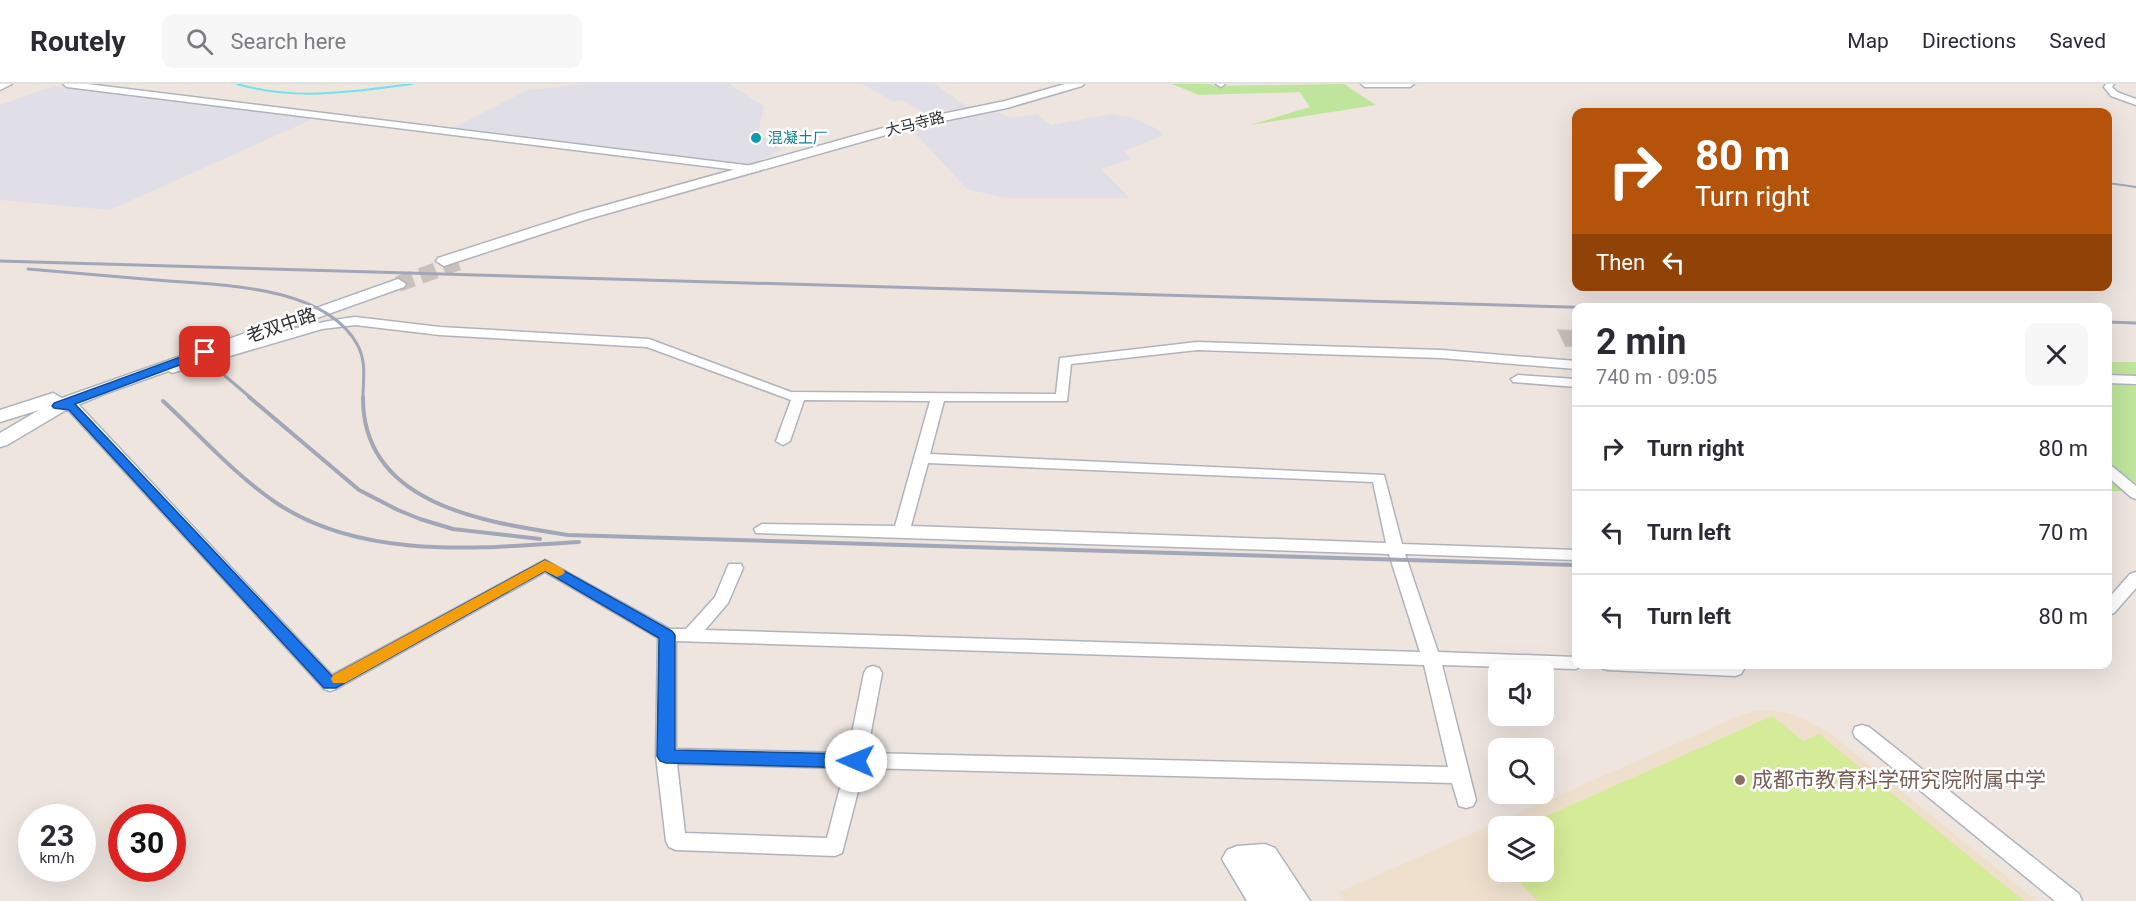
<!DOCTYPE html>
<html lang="en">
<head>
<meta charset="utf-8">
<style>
  body { margin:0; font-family:Roboto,"Noto Sans SC",sans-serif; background:#f7f7f7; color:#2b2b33; height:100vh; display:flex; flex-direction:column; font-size:22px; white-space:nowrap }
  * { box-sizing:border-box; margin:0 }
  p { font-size:20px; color:#7c7c81 }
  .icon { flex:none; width:33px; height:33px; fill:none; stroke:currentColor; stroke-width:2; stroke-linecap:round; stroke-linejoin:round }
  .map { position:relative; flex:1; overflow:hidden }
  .sheet { position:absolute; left:1572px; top:219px; width:540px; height:366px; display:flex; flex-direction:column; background:#fff; border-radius:12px; box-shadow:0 6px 24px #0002 }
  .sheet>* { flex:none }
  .guide { position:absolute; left:1572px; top:24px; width:540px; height:183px; border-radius:12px; box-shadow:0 6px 24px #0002; background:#b45309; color:#fff; overflow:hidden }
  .buttons { position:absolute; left:1488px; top:576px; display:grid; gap:12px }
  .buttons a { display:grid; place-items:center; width:66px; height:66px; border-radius:12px; background:#fff; box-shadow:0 6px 24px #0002; font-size:30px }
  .speed { position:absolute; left:18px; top:720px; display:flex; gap:12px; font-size:30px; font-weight:700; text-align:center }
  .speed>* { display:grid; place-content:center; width:78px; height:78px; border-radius:50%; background:#fff; box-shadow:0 6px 24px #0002; line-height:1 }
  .speed small { font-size:15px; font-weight:400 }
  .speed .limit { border:9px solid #d22; background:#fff; color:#111 }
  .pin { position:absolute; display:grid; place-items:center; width:51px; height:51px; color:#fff; margin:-26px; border-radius:12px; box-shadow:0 3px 9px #0006 }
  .me { position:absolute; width:66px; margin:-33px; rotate:271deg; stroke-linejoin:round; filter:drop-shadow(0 0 4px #0008) }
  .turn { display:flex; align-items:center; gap:21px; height:126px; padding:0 24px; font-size:27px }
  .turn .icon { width:78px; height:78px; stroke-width:2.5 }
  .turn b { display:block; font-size:42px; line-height:51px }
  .then { display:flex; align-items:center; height:57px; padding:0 24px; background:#0003; gap:12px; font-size:22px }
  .round { display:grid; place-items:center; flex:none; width:63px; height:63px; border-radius:12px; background:#f7f7f7 }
  .overview { display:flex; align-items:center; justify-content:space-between; height:102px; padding:0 24px }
  h1 { font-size:36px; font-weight:700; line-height:45px }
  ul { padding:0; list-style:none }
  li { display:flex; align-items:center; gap:18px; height:84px; padding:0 24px; border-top:2px solid #e1e1e2 }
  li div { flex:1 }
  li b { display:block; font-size:22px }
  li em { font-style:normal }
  header { display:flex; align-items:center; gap:36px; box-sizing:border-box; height:84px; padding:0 30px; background:#fff; border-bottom:2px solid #e1e1e2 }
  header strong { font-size:28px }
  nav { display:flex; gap:33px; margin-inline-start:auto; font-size:21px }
  .search { width:420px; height:54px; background:#f7f7f7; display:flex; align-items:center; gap:15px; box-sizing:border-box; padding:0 21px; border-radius:12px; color:#7c7c81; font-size:22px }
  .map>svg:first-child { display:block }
  .industrial { fill:#e0dfe7 }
  .education { fill:#efe0ce; fill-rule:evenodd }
  .green { fill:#bfe49b }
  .pitch { fill:#d4eb97 }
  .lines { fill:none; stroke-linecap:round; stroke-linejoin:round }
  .stream { stroke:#72e1f0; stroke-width:2 }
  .building { fill:#c6c0ba; stroke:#cac1b8; stroke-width:1.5 }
  .secondary-tunnel { stroke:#c7c0bb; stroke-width:16; stroke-dasharray:16 8; stroke-linecap:butt }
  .street-casing { stroke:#afb4bc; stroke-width:3 }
  .secondary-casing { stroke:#afb4bc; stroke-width:3 }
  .street { fill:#fff; fill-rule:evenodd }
  .secondary { fill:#fff; fill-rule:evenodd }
  .rail-far2 { stroke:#a1a7b7; stroke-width:2 }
  .rail-far1 { stroke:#a1a7b7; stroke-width:3 }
  .rail { stroke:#a1a7b7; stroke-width:4 }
  .route { fill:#1a73e8; stroke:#114b97; stroke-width:1.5 }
  .slow { fill:#f59e0b }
  .culture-dot { fill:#0f9aa8; stroke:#fff; stroke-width:2 }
  .education-dot { fill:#8d6e63; stroke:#fff; stroke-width:2 }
  .labels { text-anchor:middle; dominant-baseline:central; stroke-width:5; stroke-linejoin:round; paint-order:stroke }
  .far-street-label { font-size:15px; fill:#2c2c2c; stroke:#fff }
  .far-culture-label { font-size:15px; fill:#0d838f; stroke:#fff; text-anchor:start }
  .street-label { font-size:18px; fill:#2c2c2c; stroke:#fff }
  .near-education-label { font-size:21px; fill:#785e54; stroke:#fff; text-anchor:start }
</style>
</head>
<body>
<header>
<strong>Routely</strong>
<div class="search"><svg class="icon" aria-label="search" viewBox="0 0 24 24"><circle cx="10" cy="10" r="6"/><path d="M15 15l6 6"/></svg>Search here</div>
<nav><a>Map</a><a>Directions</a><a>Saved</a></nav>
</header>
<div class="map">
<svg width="2136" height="817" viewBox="0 0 2136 817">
  <rect width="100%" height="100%" fill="#eee5df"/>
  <g class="industrial">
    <path d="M587 0H729L764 22 758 49 782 66 746 82 453 44 527 6Z"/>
    <path d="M862 0H935L967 23 926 30 902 16 894 18Z"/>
    <path d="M54 2 315 34 110 126 0 116V21Z"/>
    <path d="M997 28 1011 34 1037 30 1051 41 1112 30 1134 34 1155 44 1164 51 1124 67 1132 75 1101 85 1130 114H1005L967 105 913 47 940 38Z"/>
  </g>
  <path class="education" d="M1769 626 1787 629 1808 637 1830 649 2037 817H1345L1339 808 1739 632 1754 627ZM1498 742H1544V788H1498Z"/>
  <g class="green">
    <path d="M1172 0H1209L1215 2 1344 0 1376 21 1250 41 1310 23 1300 8 1199 11Z"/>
    <rect x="2108" y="278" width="28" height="129"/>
  </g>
  <path class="pitch" d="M1772 632 1803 657 1819 650 2024 817H1537L1511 788H1544V742H1524Z"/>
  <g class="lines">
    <path class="stream" d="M237 0C296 17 353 8 412 0"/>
  </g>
  <path class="building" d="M1558 246 1576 247V262H1566Z"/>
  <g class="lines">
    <path class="secondary-tunnel" d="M398 200 465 176"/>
    <defs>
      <g id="street">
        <path d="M0 0H12L0 6Z"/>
        <path d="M63 0H87L753 82 758 85 753 88 67 3Z"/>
        <path d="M1216 0H1225L1221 3Z"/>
        <path d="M1361 0H1414L1410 3H1365Z"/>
        <path d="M2106 0H2114L2112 3 2117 8 2136 15V21L2111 12 2104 3Z"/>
        <path d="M355 233 440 243 649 255 791 308 1056 310 1060 274 1197 258 1441 266 1576 277V285L1441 274 1197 266 1071 280 1067 317H944L930 370 1384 391 1402 460 1576 466V476L1405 470 1438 568 1576 573V580H1584L1576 585 1442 581 1476 716 1473 722 1466 724 1459 722 1452 699 864 684 842 769 835 772 676 766 669 763 666 757 656 672 658 554 545 488 336 605 330 607 324 605 69 327 54 325 52 322 54 319 78 320 332 591 545 476 670 545H686L715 513 727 484 729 480H741L743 484 728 519 705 546 1420 568 1389 470 756 449 754 445 762 440 895 442 930 317 804 316 790 357 783 361 776 357 791 316 647 263 440 251 355 241 322 245 172 289 166 285 167 282C229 264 291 241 355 233ZM928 379 1373 398 1386 459 911 442ZM676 557 1424 581 1448 683 867 669 882 589 879 584 873 582 867 584 864 589 848 669 676 665ZM677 680 845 684 827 754 685 749Z"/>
        <path d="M1518 291 1576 295V303L1513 298 1511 295Z"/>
        <path d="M2108 291 2136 292V300L2108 299Z"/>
        <path d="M2108 382 2113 383 2136 402V415L2131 413 2108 393Z"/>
        <path d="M2136 488V504L2114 529 2108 531V515L2130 490Z"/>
        <path d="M1600 580H1742L1744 585 1741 590 1735 592 1609 586 1603 585Z"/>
        <path d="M1862 641 1869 643 2079 810 2082 817H2055L1855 653 1853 648 1855 643Z"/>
      </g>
      <g id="secondary">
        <path d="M1065 0H1084L1082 2 1007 24 914 43 588 135 450 180 444 182 436 177 438 174 578 129 908 37 1005 17Z"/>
        <path d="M398 195 406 200 404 203 104 310 66 326 7 361 0 363V349L39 326 0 338V326L53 309 62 314Z"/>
        <path d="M1265 760 1275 764 1310 817H1247L1222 775 1227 766 1237 762Z"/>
      </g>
    </defs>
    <use href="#street" class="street-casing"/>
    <use href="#secondary" class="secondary-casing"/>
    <use href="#street" class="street"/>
    <use href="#secondary" class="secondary"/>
    <path class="rail-far2" d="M2108 99 2136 103"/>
    <g class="rail-far1">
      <path d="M0 177 1602 224"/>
      <path d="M28 185C71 189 113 192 156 196 216 201 323 200 357 260 367 278 363 295 363 314"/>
      <path d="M2108 238 2136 239"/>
      <path d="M225 292 251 314"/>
    </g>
    <g class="rail">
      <path d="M249 313 359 406 398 426 420 435 453 445 540 455"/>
      <path d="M363 313C362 421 485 438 568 451L1576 481"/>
      <path d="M163 317C200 351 234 390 275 418 362 477 480 464 579 458"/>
    </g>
  </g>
  <path class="route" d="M205 264 209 265V270L75 320 332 592 545 476 672 547 675 551V666L856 670 863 672 865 677 863 682 856 684 666 679 660 677 657 672 659 554 545 487 336 604H324L69 326 54 324 52 322 54 319Z"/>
  <path class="slow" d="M545 476 562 484 565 488 562 491 557 493 545 487 345 599H333L331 595 333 591Z"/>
  <circle class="culture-dot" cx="756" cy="54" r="6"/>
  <circle class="education-dot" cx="1740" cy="696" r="6"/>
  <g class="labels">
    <g class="far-street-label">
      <text transform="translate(915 40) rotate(-14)">大马寺路</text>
    </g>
    <g class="far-culture-label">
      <text x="768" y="54">混凝土厂</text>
    </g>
    <g class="street-label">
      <text transform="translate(281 241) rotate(-19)">老双中路</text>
    </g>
    <g class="near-education-label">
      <text x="1752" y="696">成都市教育科学研究院附属中学</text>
    </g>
  </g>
</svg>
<div class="buttons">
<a><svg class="icon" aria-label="sound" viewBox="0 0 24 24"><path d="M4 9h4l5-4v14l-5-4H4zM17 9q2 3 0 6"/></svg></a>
<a><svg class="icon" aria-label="search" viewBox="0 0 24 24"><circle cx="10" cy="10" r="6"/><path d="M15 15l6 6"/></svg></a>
<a><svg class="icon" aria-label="layers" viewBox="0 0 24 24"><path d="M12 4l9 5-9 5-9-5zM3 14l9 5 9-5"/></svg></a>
</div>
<div class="speed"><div>23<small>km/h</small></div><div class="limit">30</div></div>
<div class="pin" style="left:205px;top:268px;background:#d93025"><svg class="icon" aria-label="arrive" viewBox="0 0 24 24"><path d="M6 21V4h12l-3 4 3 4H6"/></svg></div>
<svg class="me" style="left:856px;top:677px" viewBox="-20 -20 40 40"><circle r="19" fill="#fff"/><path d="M0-13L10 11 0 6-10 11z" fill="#1a73e8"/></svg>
<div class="guide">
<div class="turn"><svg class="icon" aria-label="right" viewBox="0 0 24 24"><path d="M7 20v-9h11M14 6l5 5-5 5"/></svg><div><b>80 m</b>Turn right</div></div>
<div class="then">Then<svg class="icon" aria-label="left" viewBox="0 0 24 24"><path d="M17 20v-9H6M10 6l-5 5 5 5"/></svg></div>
</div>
<section class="sheet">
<div class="overview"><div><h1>2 min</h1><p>740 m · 09:05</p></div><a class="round"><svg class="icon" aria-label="close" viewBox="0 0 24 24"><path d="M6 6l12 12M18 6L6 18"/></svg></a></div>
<ul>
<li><svg class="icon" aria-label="right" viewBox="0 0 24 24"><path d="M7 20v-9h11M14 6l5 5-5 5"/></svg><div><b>Turn right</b></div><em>80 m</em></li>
<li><svg class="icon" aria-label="left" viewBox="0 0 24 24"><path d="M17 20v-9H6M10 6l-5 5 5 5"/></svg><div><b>Turn left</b></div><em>70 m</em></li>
<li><svg class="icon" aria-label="left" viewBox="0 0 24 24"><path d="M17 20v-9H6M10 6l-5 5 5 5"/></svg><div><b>Turn left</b></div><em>80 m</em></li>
</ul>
</section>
</div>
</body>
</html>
